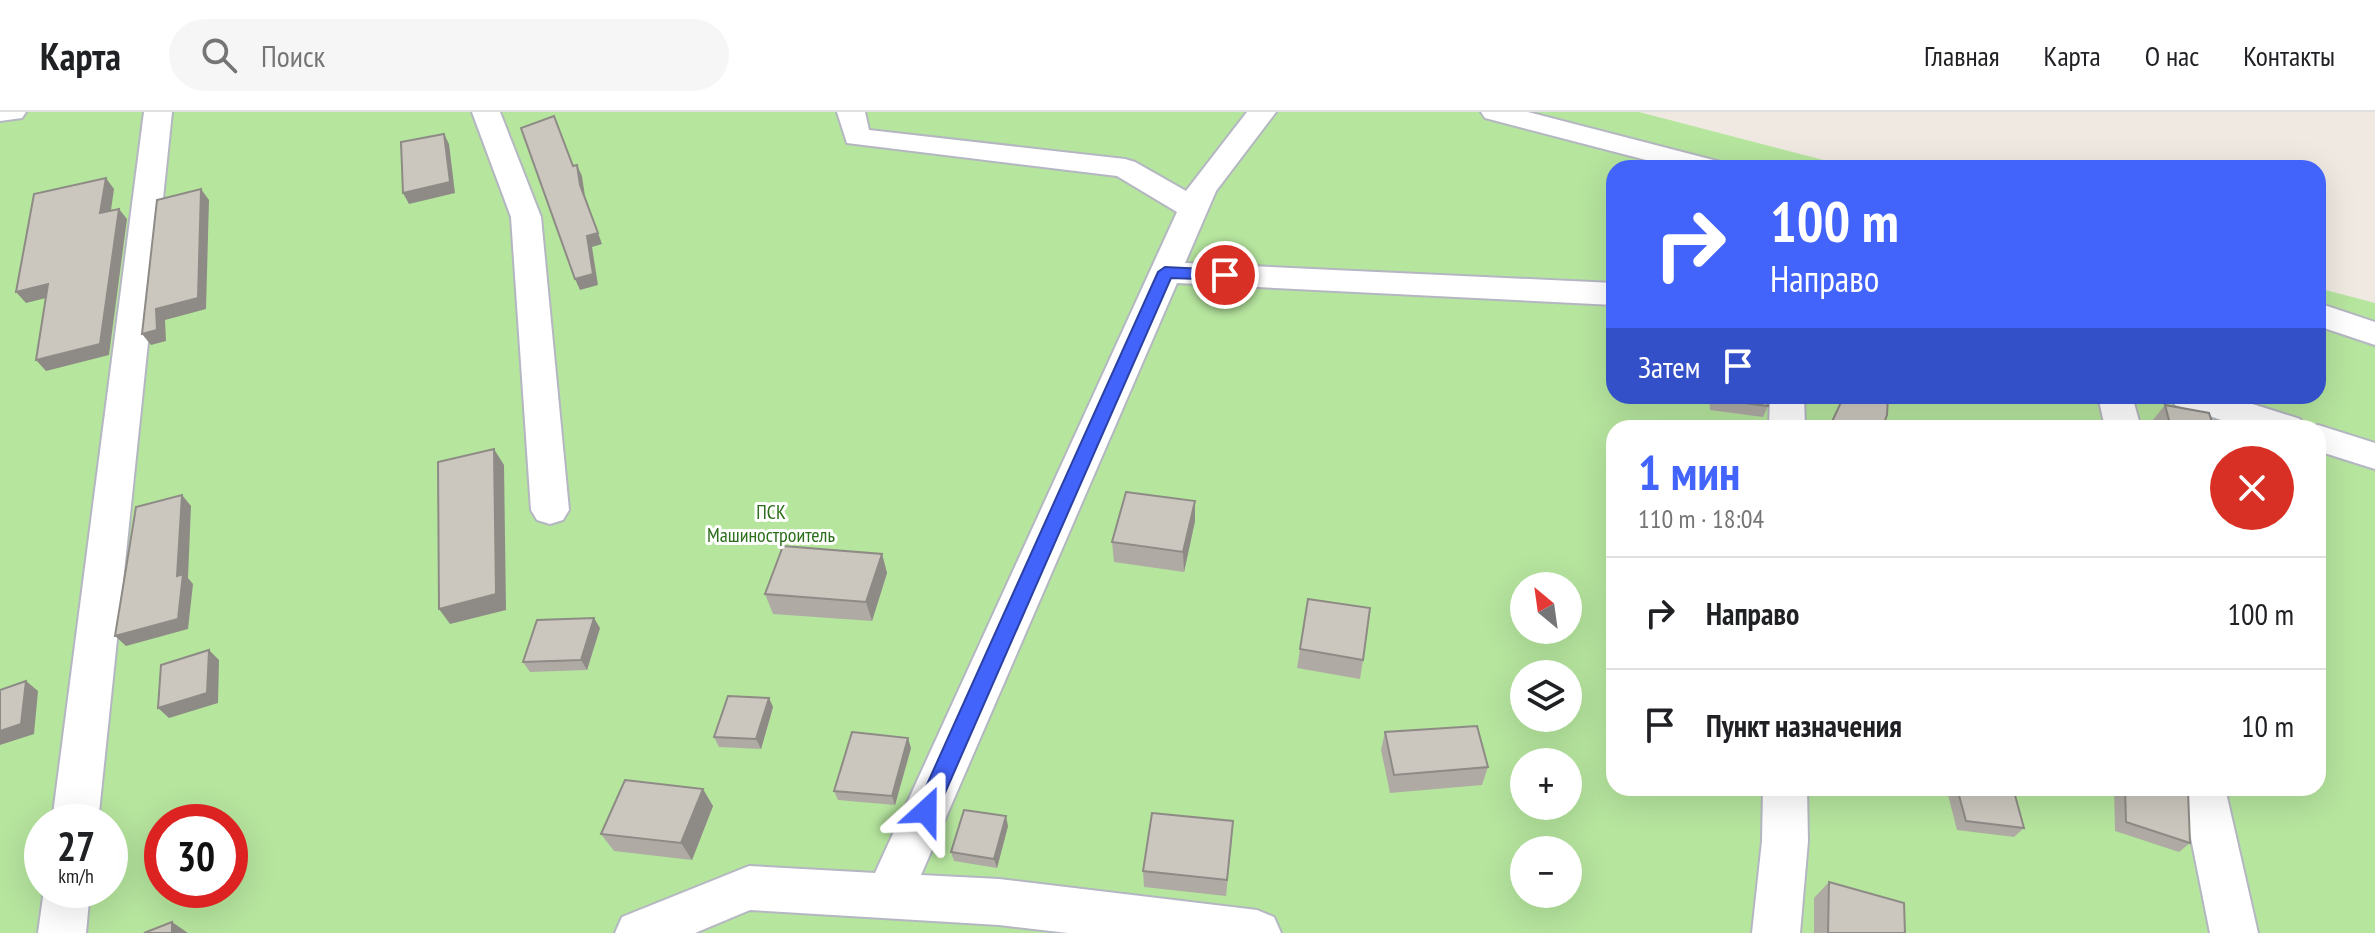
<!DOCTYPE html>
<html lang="ru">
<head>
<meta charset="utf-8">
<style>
  body { margin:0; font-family:"PT Sans Narrow",sans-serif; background:#f6f6f6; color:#202124; height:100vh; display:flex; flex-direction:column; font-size:30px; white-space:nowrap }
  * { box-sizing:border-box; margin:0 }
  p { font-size:26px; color:#757577 }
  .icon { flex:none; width:44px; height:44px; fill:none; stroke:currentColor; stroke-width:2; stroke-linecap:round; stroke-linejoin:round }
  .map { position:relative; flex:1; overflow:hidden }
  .sheet { position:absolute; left:1606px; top:308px; width:720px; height:376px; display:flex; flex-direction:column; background:#fff; border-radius:24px; box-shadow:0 8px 32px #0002 }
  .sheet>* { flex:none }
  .guide { position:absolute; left:1606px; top:48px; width:720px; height:244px; border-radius:24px; box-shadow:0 8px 32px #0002; background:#4264fb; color:#fff; overflow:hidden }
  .needle { width:52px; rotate:331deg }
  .tools { position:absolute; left:1510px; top:460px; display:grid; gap:16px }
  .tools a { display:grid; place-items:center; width:72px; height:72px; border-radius:50%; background:#fff; box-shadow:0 8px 32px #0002; font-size:40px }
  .speed { position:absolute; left:24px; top:692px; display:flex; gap:16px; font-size:40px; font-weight:700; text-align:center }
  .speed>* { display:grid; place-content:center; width:104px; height:104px; border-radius:50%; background:#fff; box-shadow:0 8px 32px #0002; line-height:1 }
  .speed small { font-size:20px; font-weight:400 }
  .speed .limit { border:12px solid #d22; background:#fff; color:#111 }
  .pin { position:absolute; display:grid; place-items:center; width:68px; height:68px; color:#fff; margin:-34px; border:4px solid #fff; border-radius:50%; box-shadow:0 2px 8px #0007 }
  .me { position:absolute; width:88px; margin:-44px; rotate:24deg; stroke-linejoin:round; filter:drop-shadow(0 0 6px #0008) }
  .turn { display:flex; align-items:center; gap:28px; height:168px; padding:0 32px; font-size:36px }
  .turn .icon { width:104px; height:104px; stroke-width:2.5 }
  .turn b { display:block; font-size:56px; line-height:68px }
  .then { display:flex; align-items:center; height:76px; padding:0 32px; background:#0003; gap:16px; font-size:30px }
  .round { display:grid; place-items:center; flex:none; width:84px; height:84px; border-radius:42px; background:#f6f6f6 }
  .head { display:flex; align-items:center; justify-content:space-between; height:136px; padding:0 32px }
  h1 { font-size:48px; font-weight:700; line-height:60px; color:#4264fb }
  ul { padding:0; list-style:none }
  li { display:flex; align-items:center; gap:24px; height:112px; padding:0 32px; border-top:2px solid #e0e0e0 }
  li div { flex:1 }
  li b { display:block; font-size:30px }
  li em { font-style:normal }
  header { display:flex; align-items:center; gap:48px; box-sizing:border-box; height:112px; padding:0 40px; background:#fff; border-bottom:2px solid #e0e0e0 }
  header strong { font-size:38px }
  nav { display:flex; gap:44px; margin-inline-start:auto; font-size:28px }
  .search { width:560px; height:72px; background:#f6f6f6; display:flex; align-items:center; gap:20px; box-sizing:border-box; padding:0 28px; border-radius:44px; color:#757577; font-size:30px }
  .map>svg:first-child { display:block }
  .green { fill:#b6e59e; fill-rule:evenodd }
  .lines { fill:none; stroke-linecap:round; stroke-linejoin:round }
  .minor-casing { stroke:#b4b7c1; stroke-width:4 }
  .minor { fill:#fff; fill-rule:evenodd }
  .wall { fill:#afaba4 }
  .shaded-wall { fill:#8e8b86 }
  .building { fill:#cbc7bf; stroke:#8e8b86; stroke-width:2 }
  .route { fill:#4264fb; stroke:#2b41a3; stroke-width:2 }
  .labels { text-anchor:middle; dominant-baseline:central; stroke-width:6; stroke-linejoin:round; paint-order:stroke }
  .park-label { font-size:20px; fill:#2c6e1b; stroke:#fff }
</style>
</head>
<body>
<header>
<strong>Карта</strong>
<div class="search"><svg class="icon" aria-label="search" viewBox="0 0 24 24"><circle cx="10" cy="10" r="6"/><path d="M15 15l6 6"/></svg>Поиск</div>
<nav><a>Главная</a><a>Карта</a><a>О нас</a><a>Контакты</a></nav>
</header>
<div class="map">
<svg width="2375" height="821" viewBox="0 0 2375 821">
  <rect width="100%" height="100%" fill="#efe9e1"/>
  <path class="green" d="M0 0H1639L1854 56H1614V284H2318V176L2375 191V821H0ZM1614 316H2318V676H1614ZM1524 474H1568V518H1524ZM1524 562H1568V606H1524ZM1524 650H1568V694H1524ZM42 710H110V778H42ZM162 710H230V778H162ZM1524 738H1568V782H1524Z"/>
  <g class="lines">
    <defs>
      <g id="minor">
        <path d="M0 0H26L22 6 0 9Z"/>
        <path d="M144 0H172L98 710H52Z"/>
        <path d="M472 0H500L541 105 569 398 563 408 550 412 537 408 531 398 511 105Z"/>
        <path d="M837 0H865L869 18 1125 47 1135 50 1186 79 1247 0H1276L1216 79 1185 151 1614 171V193L1177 171 921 763 999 767 1257 798 1274 805 1281 821H1068L999 813 750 798 695 821H615L622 805 749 754 875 761 1177 100 1117 64 847 31Z"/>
        <path d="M1481 0H1528L1721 50 1726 56H1677L1485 6Z"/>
        <path d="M2318 191 2375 210V233L2318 214Z"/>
        <path d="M1770 284H1804L1805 316H1769Z"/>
        <path d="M2098 284H2132L2141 316H2105Z"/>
        <path d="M2170 284H2227L2300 307 2305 316H2246L2175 293Z"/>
        <path d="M2318 313 2375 331V357L2318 339V316H2308Z"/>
        <path d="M1763 676H1807L1808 729 1800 821H1752L1762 729Z"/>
        <path d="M2181 676H2225L2258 821H2210Z"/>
        <path d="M44 778H90L86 821H38Z"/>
      </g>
    </defs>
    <use href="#minor" class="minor-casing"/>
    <use href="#minor" class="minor"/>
  </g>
  <g class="wall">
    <path d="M1709 284H1767L1768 294 1763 305 1710 298Z"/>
    <path d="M2165 293 2214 316H2149L2148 314Z"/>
    <path d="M1195 409 1184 460 1114 450 1112 430Z"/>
    <path d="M882 442 887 461 872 509 773 502 765 482Z"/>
    <path d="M600 516 587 558 530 560 523 550Z"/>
    <path d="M1300 537 1363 548 1360 567 1297 556Z"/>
    <path d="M769 586 773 595 761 637 719 635 714 625Z"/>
    <path d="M1385 620 1488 655 1482 673 1390 681 1381 638Z"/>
    <path d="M911 636 895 693 838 688 834 679Z"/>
    <path d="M1949 676H2009L2024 716 2014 725 1957 718 1947 679Z"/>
    <path d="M2114 676H2179L2190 731 2179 740 2115 719Z"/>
    <path d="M713 694 692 748 614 739 601 722Z"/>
    <path d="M1008 714 997 756 954 749 951 740Z"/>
    <path d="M1232 726 1226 784 1144 775 1143 759Z"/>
    <path d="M1829 770 1905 821H1814V786Z"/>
  </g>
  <g class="shaded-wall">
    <path d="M444 22 449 32 455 81 409 92 403 81Z"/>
    <path d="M577 53 582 64 585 84 602 132 592 135 598 173 580 178 575 167 580 73Z"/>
    <path d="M106 66 114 77 109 112 100 101Z"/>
    <path d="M201 77 209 88 206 197 165 208 166 229 151 233 142 222 156 197Z"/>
    <path d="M119 97 127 107 109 243 46 259 36 248Z"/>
    <path d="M48 172 58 183 26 191 16 180Z"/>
    <path d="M494 337 504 353 506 498 450 512 439 497Z"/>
    <path d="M182 383 191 394 188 466 193 472 188 517 126 534 115 524 177 464Z"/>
    <path d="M1195 389V409L1184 460 1183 440Z"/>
    <path d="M882 442 887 461 872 509 866 490Z"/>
    <path d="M594 506 600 516 587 558 581 548Z"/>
    <path d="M209 538 219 548 218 591 169 606 158 596Z"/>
    <path d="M26 569 38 579 34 622 0 633V619Z"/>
    <path d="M769 586 773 595 761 637 756 627Z"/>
    <path d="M908 626 911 636 895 693 892 684Z"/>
    <path d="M703 677 713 694 692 748 681 731Z"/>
    <path d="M1006 704 1008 714 997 756 994 747Z"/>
    <path d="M172 810 188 821H172Z"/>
  </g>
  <g class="building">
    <path d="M554 4 573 54 577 53 580 73 598 121 587 124 593 162 575 167 521 16Z"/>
    <path d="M444 22 450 70 403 81 401 30Z"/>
    <path d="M106 66 100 101 119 97 100 232 36 248 48 172 16 180 34 82Z"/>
    <path d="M201 77 198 186 156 197 157 218 142 222 157 88Z"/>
    <path d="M1715 284H1767L1768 294 1715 287Z"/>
    <path d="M1844 284H1888L1887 303 1882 316H1829Z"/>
    <path d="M2165 293 2209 301 2214 316H2171Z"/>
    <path d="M494 337 496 482 439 497 438 350Z"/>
    <path d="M1126 380 1195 389 1183 440 1112 430Z"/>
    <path d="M182 383 177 464 183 462 178 507 115 524 136 395Z"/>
    <path d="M783 434 882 442 866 490 765 482Z"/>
    <path d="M1308 487 1370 496 1363 548 1300 537Z"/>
    <path d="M594 506 581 548 523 550 537 508Z"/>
    <path d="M209 538 207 581 158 596 161 553Z"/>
    <path d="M26 569 21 612 0 619V578Z"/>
    <path d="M728 584 769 586 756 627 714 625Z"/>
    <path d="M1477 614 1488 655 1394 663 1385 620Z"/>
    <path d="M852 620 908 626 892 684 834 679Z"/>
    <path d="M625 668 703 677 681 731 601 722Z"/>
    <path d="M1957 676H2013L2024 716 1966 709Z"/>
    <path d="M2125 676H2179L2188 679 2190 731 2126 710Z"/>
    <path d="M964 698 1006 704 994 747 951 740Z"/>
    <path d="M1152 701 1233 709 1227 768 1143 759Z"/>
    <path d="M1829 770 1904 791 1905 821H1828Z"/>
    <path d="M172 810V821H144Z"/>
  </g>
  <path class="route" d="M1165 155 1225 158 1233 163 1225 168 1171 166 934 706 926 708 919 706 915 699 1158 160Z"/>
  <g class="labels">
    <g class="park-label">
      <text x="771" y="400">ПСК<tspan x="771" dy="23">Машиностроитель</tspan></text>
    </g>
  </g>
</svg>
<div class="tools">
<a><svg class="needle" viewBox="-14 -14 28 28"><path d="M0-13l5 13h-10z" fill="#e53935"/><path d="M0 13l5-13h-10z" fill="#757577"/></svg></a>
<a><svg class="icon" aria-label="layers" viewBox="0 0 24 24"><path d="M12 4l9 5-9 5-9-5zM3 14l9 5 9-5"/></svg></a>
<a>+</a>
<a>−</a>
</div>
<div class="speed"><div>27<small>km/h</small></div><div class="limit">30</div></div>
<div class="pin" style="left:1225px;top:163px;background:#d93025"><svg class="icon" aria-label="arrive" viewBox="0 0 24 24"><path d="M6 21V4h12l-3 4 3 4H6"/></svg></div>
<svg class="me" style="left:926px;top:699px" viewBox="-20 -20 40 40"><path d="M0-17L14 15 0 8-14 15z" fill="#4264fb" stroke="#fff" stroke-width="4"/></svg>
<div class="guide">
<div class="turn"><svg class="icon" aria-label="right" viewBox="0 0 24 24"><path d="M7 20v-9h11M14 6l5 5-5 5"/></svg><div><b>100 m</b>Направо</div></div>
<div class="then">Затем<svg class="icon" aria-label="arrive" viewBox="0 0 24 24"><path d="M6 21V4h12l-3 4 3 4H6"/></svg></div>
</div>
<section class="sheet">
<div class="head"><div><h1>1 мин</h1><p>110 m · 18:04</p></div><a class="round" style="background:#d93025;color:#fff"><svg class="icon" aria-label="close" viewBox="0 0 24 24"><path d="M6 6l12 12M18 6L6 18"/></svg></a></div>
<ul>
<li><svg class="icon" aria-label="right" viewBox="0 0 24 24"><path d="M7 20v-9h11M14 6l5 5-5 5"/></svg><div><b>Направо</b></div><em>100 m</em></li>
<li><svg class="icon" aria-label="arrive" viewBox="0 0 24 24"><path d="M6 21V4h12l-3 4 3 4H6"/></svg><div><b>Пункт назначения</b></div><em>10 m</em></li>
</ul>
</section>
</div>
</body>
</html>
